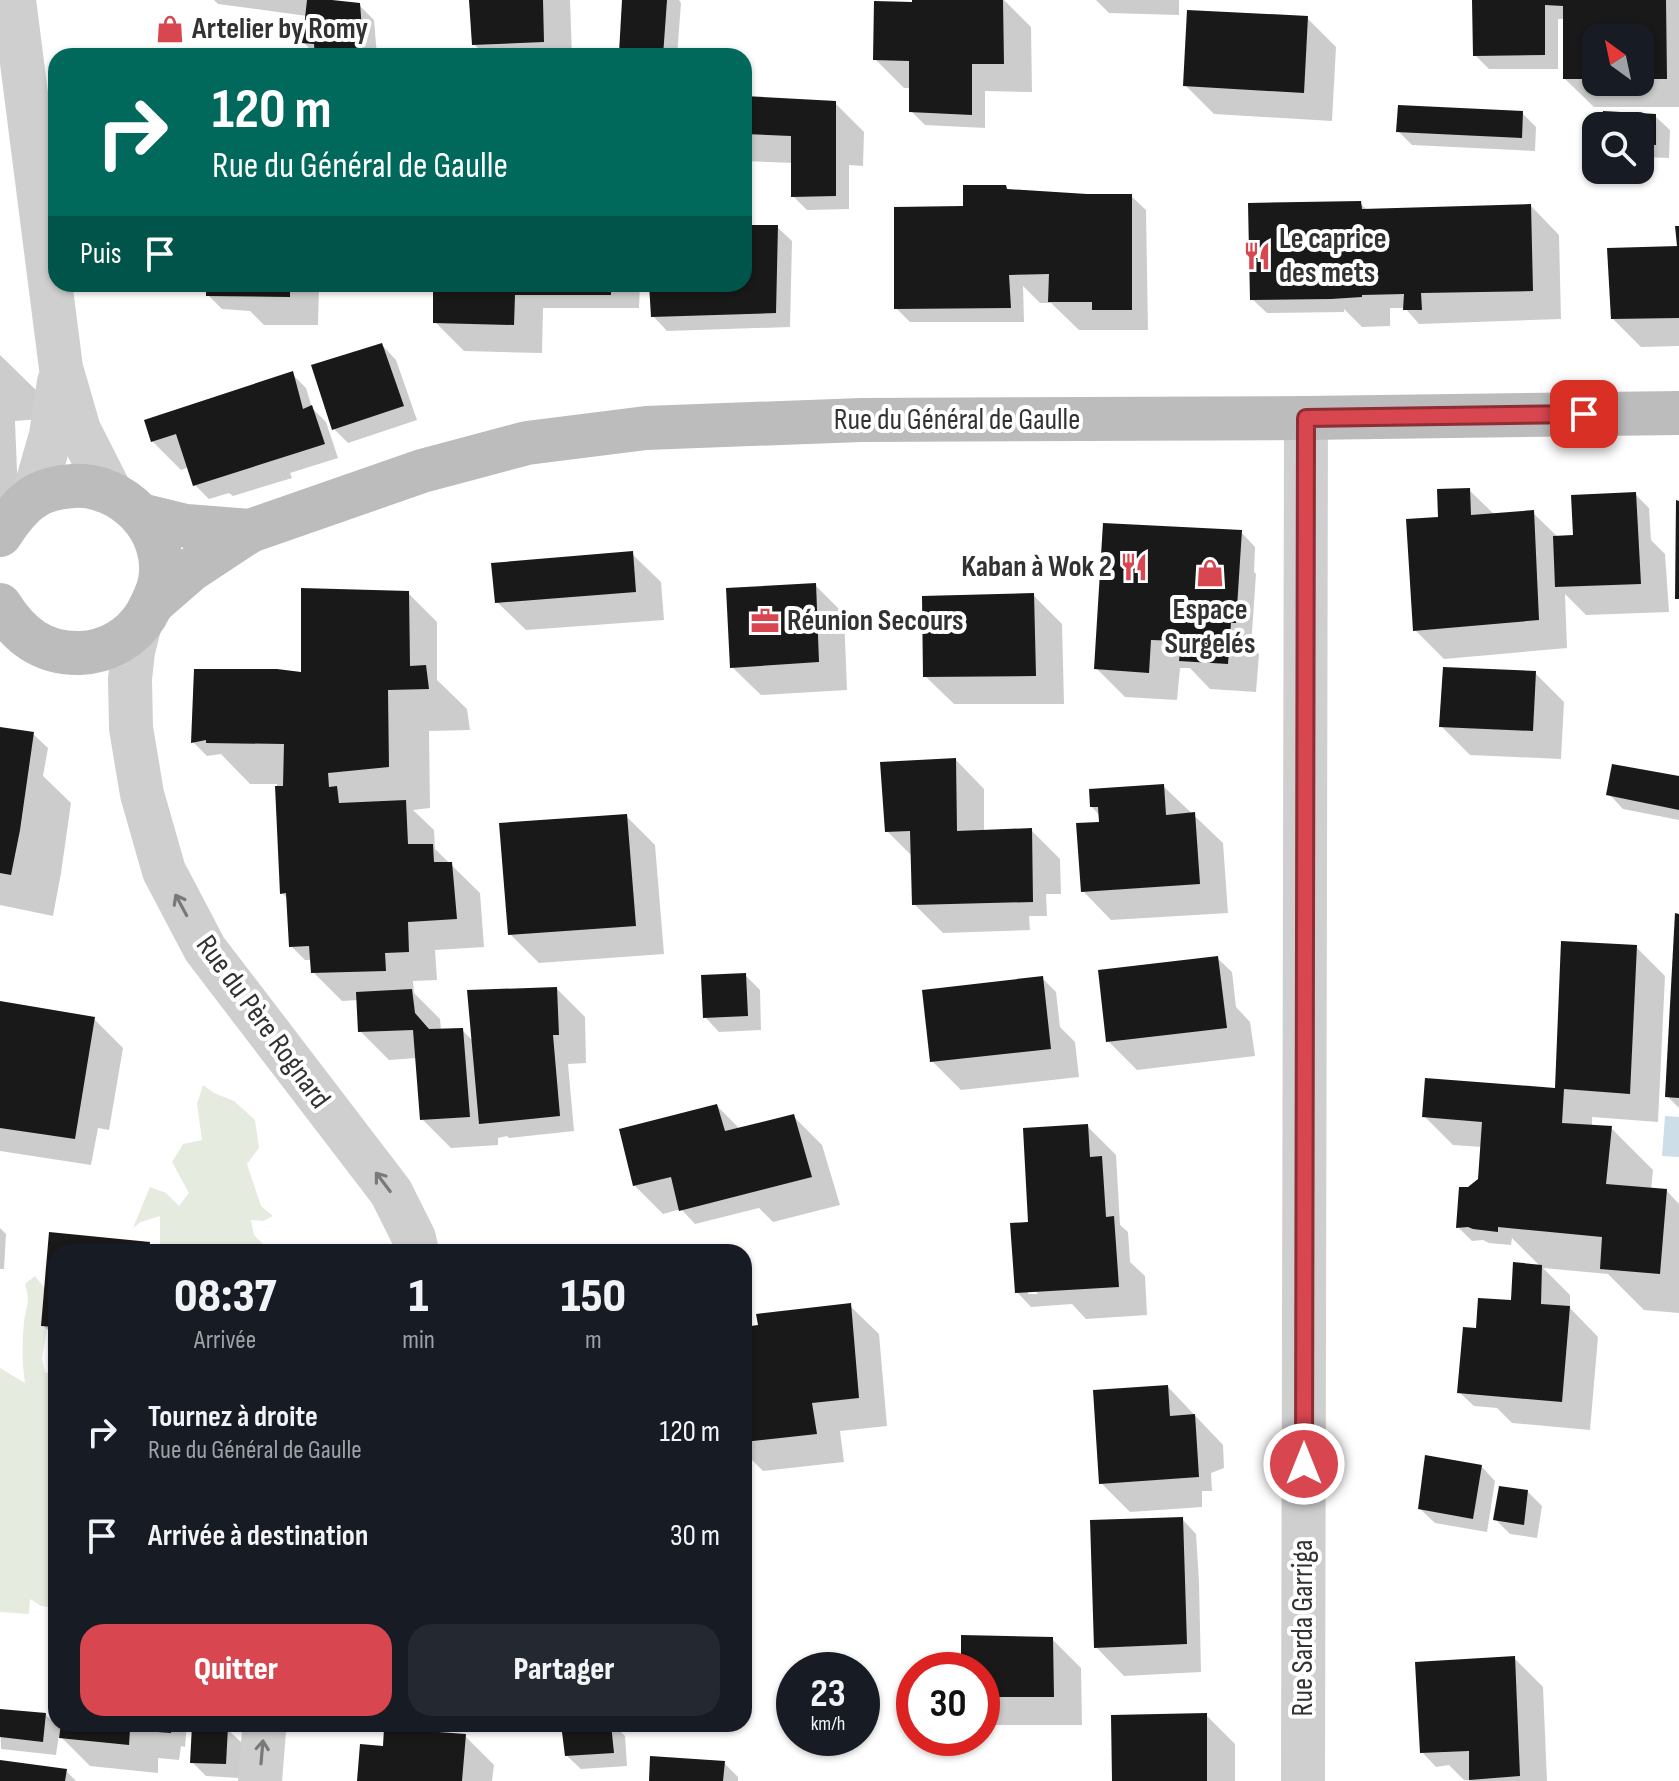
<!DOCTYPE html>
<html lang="fr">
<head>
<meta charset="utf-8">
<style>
  body { margin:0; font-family:"Sofia Sans Condensed",sans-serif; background:#242831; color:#f1f3f6; height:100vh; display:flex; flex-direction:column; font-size:30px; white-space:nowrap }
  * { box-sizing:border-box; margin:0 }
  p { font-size:26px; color:#9ea1a6 }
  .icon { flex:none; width:44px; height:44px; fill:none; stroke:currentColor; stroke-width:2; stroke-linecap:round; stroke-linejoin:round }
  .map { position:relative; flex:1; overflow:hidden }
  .details { position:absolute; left:48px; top:1244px; width:704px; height:488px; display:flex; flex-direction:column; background:#171b24; border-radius:24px; box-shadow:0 2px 6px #0004 }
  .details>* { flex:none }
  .banner { position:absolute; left:48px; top:48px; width:704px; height:244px; border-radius:24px; box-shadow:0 2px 6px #0004; background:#00695c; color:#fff; overflow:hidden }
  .needle { width:52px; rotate:327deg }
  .controls { position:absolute; left:1582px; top:24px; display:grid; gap:16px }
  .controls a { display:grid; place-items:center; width:72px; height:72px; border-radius:16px; background:#171b24; box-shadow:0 2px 6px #0004; font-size:40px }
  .speed { position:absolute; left:776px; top:1652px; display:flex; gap:16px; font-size:40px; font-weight:700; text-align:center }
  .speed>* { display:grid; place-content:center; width:104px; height:104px; border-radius:50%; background:#171b24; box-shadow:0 2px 6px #0004; line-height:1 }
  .speed small { font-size:20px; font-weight:400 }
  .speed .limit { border:12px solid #d22; background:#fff; color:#111 }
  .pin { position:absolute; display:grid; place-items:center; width:68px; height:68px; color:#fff; margin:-34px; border-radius:16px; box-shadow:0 4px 12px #0006 }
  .me { position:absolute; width:88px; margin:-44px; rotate:0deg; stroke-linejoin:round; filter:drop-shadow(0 0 6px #0008) }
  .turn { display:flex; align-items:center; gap:28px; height:168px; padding:0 32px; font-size:36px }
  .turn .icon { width:104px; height:104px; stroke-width:2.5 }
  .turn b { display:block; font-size:56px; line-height:68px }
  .then { display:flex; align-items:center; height:76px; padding:0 32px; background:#0003; gap:16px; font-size:30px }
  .eta { display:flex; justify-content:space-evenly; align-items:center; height:136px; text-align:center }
  .eta b { font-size:48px; font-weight:800; line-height:56px }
  .primary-button { display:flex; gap:16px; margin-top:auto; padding:16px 32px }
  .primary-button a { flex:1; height:92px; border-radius:24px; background:#d8464f; color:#fff; font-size:32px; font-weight:800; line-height:92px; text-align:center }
  .primary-button a+a { background:#242831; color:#f1f3f6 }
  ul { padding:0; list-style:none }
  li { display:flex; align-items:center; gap:24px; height:104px; padding:0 32px }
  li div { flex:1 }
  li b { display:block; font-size:30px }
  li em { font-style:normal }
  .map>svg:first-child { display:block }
  .green { fill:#e5ebdf }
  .water { fill:#cedee9 }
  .shadow { fill:#0003; fill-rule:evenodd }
  .building { fill:#191919 }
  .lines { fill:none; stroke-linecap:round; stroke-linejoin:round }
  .street { stroke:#cfcfcf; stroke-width:44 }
  .secondary { stroke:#bcbcbc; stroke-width:44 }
  .oneway { stroke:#797979 }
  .route-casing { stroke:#8c2e33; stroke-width:20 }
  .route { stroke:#d8464f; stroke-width:14 }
  .labels { text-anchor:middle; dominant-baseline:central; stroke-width:8; stroke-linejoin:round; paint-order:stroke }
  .poi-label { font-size:30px; font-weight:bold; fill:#323232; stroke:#fff; text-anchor:start }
  .street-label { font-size:30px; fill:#323232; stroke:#fff }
</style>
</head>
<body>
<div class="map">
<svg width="1679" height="1781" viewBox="0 0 1679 1781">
  <rect width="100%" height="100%" fill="#fff"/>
  <g class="green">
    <path d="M203 1085 214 1093 234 1101 255 1120 259 1148 247 1164 261 1206 273 1216 263 1221 251 1220 254 1235 271 1252H160V1216L141 1222 133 1228 150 1187 166 1193 179 1206 189 1193 172 1162 183 1144 202 1140 197 1104Z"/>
    <path d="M35 1276 50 1295 51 1306 42 1358 45 1372 56 1376V1608L41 1606 30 1599 29 1614 0 1612V1368L25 1383C22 1364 22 1342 24 1323 26 1305 31 1304 25 1284Z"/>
  </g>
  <path class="water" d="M1665 1116 1679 1117V1157L1662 1156Z"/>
  <g class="shadow">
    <path d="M214 0H333V2L359 5 374 20 377 56H317L303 42 307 16 218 4Z"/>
    <path d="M471 0H570L572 56H486L474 44Z"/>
    <path d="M624 0H679L681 3 677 56H624L621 52Z"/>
    <path d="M914 0H1004L1031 27 1032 92 985 91V128L925 125 911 111V88H904L875 59 914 5Z"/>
    <path d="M1096 0H1179V15L1109 13Z"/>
    <path d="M1474 0H1679V107H1594L1565 79V19H1558V69H1489L1475 55ZM1596 38H1640V82H1596Z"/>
    <path d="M1307 18 1336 47 1332 121 1214 114 1185 85Z"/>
    <path d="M744 98 835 103 864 132 863 166 849 165V209L807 210 793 196V163L744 161Z"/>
    <path d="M1522 113 1536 127 1535 151 1412 145 1398 131Z"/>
    <path d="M1655 116 1670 130 1669 158 1640 157V126H1604Z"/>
    <path d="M1005 187 1010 192 1131 196 1146 210 1148 330H1079L1051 303H1040L1023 286 1024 322H910L896 308 969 209Z"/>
    <path d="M1360 203 1368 211 1531 206 1559 235 1561 319 1419 324 1405 308H1390V326L1362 327 1344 309V312L1267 313 1252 299Z"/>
    <path d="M744 227H777L792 241 790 327 667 331 653 316 652 284H744Z"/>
    <path d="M1679 248V346L1641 347 1612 318Z"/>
    <path d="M208 284H319L318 325H264L250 311 222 309 208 295Z"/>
    <path d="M435 284H640L639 308H543L542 353 464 351 435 322Z"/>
    <path d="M382 345 396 360 417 420 348 443 334 429Z"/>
    <path d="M0 355 39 393 40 419 15 421 18 496 0 497Z"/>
    <path d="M292 374 306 388 312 408 326 422 338 458 290 473 292 478 233 496 229 493 209 499 195 485 189 467 181 470 152 441Z"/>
    <path d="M1469 490 1495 515 1533 513 1559 538 1575 537 1635 494 1649 508 1651 540 1665 554 1669 612 1586 615 1565 594 1567 648 1444 659 1415 630 1440 519Z"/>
    <path d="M1241 532 1255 547 1254 572 1256 574 1251 647 1259 654 1256 692 1210 689 1190 668H1180L1177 700 1125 697 1096 668Z"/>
    <path d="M632 554 661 582 664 620 526 630 497 602Z"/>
    <path d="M815 585 844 614 847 690 761 695 732 667Z"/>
    <path d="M408 593 437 622V680L467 709 470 730 429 731 430 808 413 810 434 830 435 849 480 893 484 947 435 950 437 980 413 981 414 993 440 1019 441 1030H462L474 1042 557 989 585 1017 586 1063 568 1064 574 1131 509 1138 507 1136 498 1138V1145L451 1148 422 1119 417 1058 389 1060 360 1031 359 1000 342 1001 313 972V960H305L291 946 288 899 282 893 277 784H250L221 754 207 756 193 742 303 674Z"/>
    <path d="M1033 595 1062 624 1064 704H954L925 676Z"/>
    <path d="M1535 673 1564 702 1561 759 1470 755 1441 726Z"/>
    <path d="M0 729 33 734 48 748 43 776 71 803 61 873 53 916 0 905Z"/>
    <path d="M956 760 984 789V832L1031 830 1060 859 1061 894H1046L1047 916H1029L1030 930 943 933 914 904 913 857 887 831Z"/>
    <path d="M1679 778V820L1623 809 1609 794Z"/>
    <path d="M1163 786 1223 843 1228 913 1111 920 1083 891 1101 824 1100 816 1092 807Z"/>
    <path d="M626 816 655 845 664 954 539 963 510 934Z"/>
    <path d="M1679 916V1108L1667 1096Z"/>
    <path d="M1636 947 1665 976 1658 1122 1592 1117V1127L1611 1128 1653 1170 1651 1190 1667 1191 1679 1204V1313L1644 1310 1608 1274 1543 1268 1570 1295V1308L1598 1337 1590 1430 1512 1423 1497 1408 1474 1406 1459 1392 1481 1331 1513 1303 1540 1266 1512 1238 1511 1245 1489 1243 1483 1240 1472 1241 1458 1227 1467 1189 1480 1180 1482 1147 1453 1145 1424 1116 1557 1090Z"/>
    <path d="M1217 958 1232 972 1236 1007 1250 1022 1255 1056 1137 1070 1108 1041Z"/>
    <path d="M745 975 760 990 761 1030 719 1032 705 1017Z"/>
    <path d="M1042 978 1056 992 1060 1027 1075 1042 1079 1077 961 1090 932 1061Z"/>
    <path d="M0 1003 94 1019 123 1048 109 1130 98 1128 91 1165 0 1151Z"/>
    <path d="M717 1106 740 1129 793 1116 822 1145 840 1205 773 1222 759 1208 695 1224 681 1209 663 1214 634 1185Z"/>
    <path d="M1087 1126 1116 1155 1120 1225 1128 1232 1130 1262 1145 1276 1147 1315 1086 1319 1072 1304 1031 1307 1017 1292 1030 1224ZM1028 1290H1034L1038 1294H1028Z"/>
    <path d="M0 1228 6 1234 4 1269H0Z"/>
    <path d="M51 1234 149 1243 158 1252H56V1338L43 1325Z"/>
    <path d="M850 1306 879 1334 887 1426 840 1431 844 1462 763 1471 744 1452V1329Z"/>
    <path d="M1168 1387 1223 1445 1224 1468 1211 1473 1212 1491H1202V1507L1130 1512 1101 1483Z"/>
    <path d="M1481 1466 1495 1481 1487 1532 1435 1523 1420 1509Z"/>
    <path d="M1528 1492 1542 1506 1537 1538 1510 1534 1495 1519Z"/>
    <path d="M1182 1519 1196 1534 1199 1582 1201 1672 1124 1676 1096 1647Z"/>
    <path d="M1052 1639 1081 1668 1082 1725H992L982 1714V1670H963Z"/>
    <path d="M1514 1658 1543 1687 1547 1781H1473L1464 1780 1449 1765 1436 1767 1422 1752Z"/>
    <path d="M0 1711 46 1715 62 1731 63 1724H187L185 1747 181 1746 179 1760 158 1758V1773L90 1766 59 1735 56 1755 1 1749Z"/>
    <path d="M1206 1715 1235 1744V1781H1114Z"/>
    <path d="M581 1724H613L625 1736 627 1766 581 1769 566 1755Z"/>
    <path d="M227 1729 242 1743 239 1778 206 1776 192 1762Z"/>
    <path d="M465 1736 494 1765 492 1781H359L385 1749Z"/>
    <path d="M0 1762 66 1771 76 1781H0Z"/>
    <path d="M724 1763 738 1777V1781H651Z"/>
  </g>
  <g class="building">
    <path d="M307 0H332L360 3 364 56H315L314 44 301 43V27H304Z"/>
    <path d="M469 0H543L544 42 472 45Z"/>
    <path d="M622 0H667L663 56 619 53Z"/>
    <path d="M912 0H1003L1004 64H972V115L909 112V61L873 60 874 1 912 2Z"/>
    <path d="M1472 0H1666L1667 79H1640V38H1596V79H1563V6L1545 5V55L1473 56Z"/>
    <path d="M1187 10 1308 16 1304 93 1183 86Z"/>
    <path d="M196 49 197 56H168V55Z"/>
    <path d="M744 96 836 101V196L791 197V136L744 134Z"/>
    <path d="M1398 105 1523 111 1522 138 1396 132Z"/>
    <path d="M1603 111 1656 114V145L1640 144V126H1602Z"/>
    <path d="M963 185H1006L1007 189 1087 194H1132V310H1092V302H1048L1049 274 1009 275 1011 308 894 309V207L963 206Z"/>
    <path d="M1361 201 1362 209 1531 204 1533 291 1421 293 1422 310H1403L1404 294 1362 295V297L1331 299 1250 300 1248 203Z"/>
    <path d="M744 225H778L776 313 651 317 649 284H744Z"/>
    <path d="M1675 226H1679V246H1677Z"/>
    <path d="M1679 246V318L1611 319 1607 248Z"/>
    <path d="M206 284H290V297L206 296Z"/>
    <path d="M433 284H611V295H515L514 325 433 323Z"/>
    <path d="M382 343 404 406 332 430 311 365Z"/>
    <path d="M293 371 303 409 312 405 325 444 193 486 176 434 151 442 144 420Z"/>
    <path d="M1470 488 1471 515 1534 510 1539 620 1413 631 1406 519 1438 517 1437 489Z"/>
    <path d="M1636 492 1641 584 1555 587 1553 536 1573 535 1571 495Z"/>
    <path d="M1676 500 1679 501V599H1675Z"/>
    <path d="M1103 523 1242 530 1236 623H1231L1228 664 1179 661 1181 641 1151 640 1149 673 1094 669Z"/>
    <path d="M633 551 636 592 495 603 491 563Z"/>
    <path d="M816 583 819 662 730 668 726 588Z"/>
    <path d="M301 588 409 591 410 666 426 665 429 689 388 690 389 767 328 773 329 787 337 786 339 803 406 800 408 844H433L434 862H452L457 919 408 922 409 952 385 953 386 971 311 973 309 946 289 947 286 893 280 894 275 786H283L284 744 206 743V740L191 743 194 669H277L301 672Z"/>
    <path d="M1034 593 1036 676 923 677 922 596Z"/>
    <path d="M1443 667 1536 671 1533 731 1439 727Z"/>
    <path d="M0 727 34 732 20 830 11 875 0 873Z"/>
    <path d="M956 758 957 831 1032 828 1033 902 912 905 910 831 885 832 880 762Z"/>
    <path d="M1612 764 1679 776V810L1606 795Z"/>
    <path d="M1164 784 1166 815 1195 812 1200 884 1081 892 1076 823 1099 822 1098 807H1090L1089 789Z"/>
    <path d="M627 814 636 926 508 935 499 823Z"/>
    <path d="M1675 913 1679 914V1098L1665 1097Z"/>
    <path d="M1561 941 1637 945 1630 1094 1564 1089 1562 1123 1612 1126 1606 1184 1667 1189 1660 1274 1600 1269 1602 1237 1498 1227V1232L1473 1229 1468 1227 1456 1228 1459 1187H1468L1478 1179 1482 1122 1422 1117 1425 1078 1555 1088Z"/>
    <path d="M1218 956 1227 1028 1106 1042 1098 970Z"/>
    <path d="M746 973 748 1016 703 1018 701 975Z"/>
    <path d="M1043 976 1051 1049 930 1062 922 990Z"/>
    <path d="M557 987 559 1035H553L560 1116 479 1124 467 990Z"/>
    <path d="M412 989 415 1013 429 1029 463 1028 470 1117 420 1120 413 1030 358 1032 356 992Z"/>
    <path d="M0 1001 95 1017 75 1139 0 1128Z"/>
    <path d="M717 1104 725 1131 794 1114 812 1177 679 1211 671 1177 633 1186 619 1129Z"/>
    <path d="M1088 1124 1090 1157 1102 1156 1106 1217 1114 1216 1119 1287 1015 1293 1010 1223 1028 1222 1023 1128Z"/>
    <path d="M49 1232 150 1242 149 1252H56V1327L41 1326Z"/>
    <path d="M1513 1262 1542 1265 1541 1304 1570 1306 1562 1402 1457 1393 1463 1327 1476 1328 1478 1298 1511 1300Z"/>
    <path d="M851 1303 859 1398 812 1403 817 1434 744 1442V1327L758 1325 756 1314Z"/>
    <path d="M1168 1385 1170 1416 1195 1414 1199 1477 1099 1484 1093 1390Z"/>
    <path d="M1425 1455 1482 1465 1473 1519 1418 1509Z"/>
    <path d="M1499 1486 1528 1490 1524 1525 1493 1520Z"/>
    <path d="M1183 1517 1187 1644 1094 1648 1090 1520Z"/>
    <path d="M961 1635 1053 1637 1054 1697H982V1670H961Z"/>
    <path d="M1515 1656 1520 1776 1469 1780V1751L1420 1753 1415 1662Z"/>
    <path d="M0 1709 46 1713 43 1742 0 1737Z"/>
    <path d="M1207 1713V1781H1112L1111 1715Z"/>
    <path d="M61 1724H172L171 1733 130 1730 129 1745 59 1738Z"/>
    <path d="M561 1724H611L614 1753 565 1756Z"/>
    <path d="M192 1725 228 1727 226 1764 190 1763Z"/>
    <path d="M384 1728 466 1734 462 1781H357L360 1744 383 1746Z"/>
    <path d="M650 1756 725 1761 723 1781H649Z"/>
    <path d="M0 1760 67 1769 65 1781H0Z"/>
  </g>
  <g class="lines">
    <g class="street">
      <path d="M14 0 61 368 79 430 110 491"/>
      <path d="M33 498 51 435 59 382"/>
      <path d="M140 624 133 651 130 679 131 728 142 794 164 871 205 949 391 1192 414 1238 417 1252"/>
      <path d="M260 1781 264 1731 262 1724"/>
      <path d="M1303 1781 1306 418"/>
    </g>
    <g class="secondary">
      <path d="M141 515 186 526 250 531"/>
      <path d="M0 535C9 521 18 508 32 498 44 490 59 487 73 486 123 483 169 530 160 581 158 593 152 604 146 615 132 638 107 652 80 653 42 654 19 635 0 605"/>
      <path d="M154 602 192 569 250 531 422 471 527 443 646 428 861 420 1306 418 1679 413"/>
    </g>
  </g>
  <defs><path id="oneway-shaft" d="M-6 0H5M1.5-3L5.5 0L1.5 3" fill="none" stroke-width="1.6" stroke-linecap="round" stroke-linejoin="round" transform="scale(2)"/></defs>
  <g class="oneway">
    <use href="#oneway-shaft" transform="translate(181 905) rotate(-118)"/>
    <use href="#oneway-shaft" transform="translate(383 1182) rotate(-127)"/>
    <use href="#oneway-shaft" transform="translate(262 1752) rotate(-85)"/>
  </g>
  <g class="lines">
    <defs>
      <path id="route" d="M1304 1464 1306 418 1584 414"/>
    </defs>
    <use href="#route" class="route-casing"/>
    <use href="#route" class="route"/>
  </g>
  <defs>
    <symbol id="shop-bare" viewBox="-9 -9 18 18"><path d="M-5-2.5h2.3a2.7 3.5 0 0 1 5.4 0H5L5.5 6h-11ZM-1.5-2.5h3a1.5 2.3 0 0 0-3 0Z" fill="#d8464f" stroke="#fff" stroke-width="2.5" paint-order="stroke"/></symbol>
    <symbol id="restaurant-bare" viewBox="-9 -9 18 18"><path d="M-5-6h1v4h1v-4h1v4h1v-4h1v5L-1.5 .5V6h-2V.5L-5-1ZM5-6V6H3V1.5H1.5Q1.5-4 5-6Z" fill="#d8464f" stroke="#fff" stroke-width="2.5" paint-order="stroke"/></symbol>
    <symbol id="office-bare" viewBox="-9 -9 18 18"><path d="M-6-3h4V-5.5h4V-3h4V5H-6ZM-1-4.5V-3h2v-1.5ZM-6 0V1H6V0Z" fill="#d8464f" stroke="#fff" stroke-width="2.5" paint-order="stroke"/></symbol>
  </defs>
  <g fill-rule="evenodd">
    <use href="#shop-bare" x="150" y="9" width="40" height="40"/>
    <use href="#restaurant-bare" x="1237" y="236" width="40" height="40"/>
    <use href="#restaurant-bare" x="1114" y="547" width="40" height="40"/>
    <use href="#shop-bare" x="1190" y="553" width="40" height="40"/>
    <use href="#office-bare" x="745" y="601" width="40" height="40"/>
  </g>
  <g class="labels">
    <g class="poi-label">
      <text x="192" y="29">Artelier by Romy</text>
      <text x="1279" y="239">Le caprice<tspan x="1279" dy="34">des mets</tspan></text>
      <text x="1112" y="567" text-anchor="end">Kaban à Wok 2</text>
      <text x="1210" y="610" text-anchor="middle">Espace<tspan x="1210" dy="34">Surgelés</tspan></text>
      <text x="787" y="621">Réunion Secours</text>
    </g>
    <g class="street-label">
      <text x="957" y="420">Rue du Général de Gaulle</text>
      <text transform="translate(263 1022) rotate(54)">Rue du Père Rognard</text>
      <text transform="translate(1303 1628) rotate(-90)">Rue Sarda Garriga</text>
    </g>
  </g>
</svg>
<div class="controls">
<a><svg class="needle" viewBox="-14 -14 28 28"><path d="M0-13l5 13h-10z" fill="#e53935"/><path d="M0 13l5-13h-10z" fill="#9ea1a6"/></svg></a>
<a><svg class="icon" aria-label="search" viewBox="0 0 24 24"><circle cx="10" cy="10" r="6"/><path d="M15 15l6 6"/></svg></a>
</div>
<div class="speed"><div>23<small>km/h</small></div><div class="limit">30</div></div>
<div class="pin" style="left:1584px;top:414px;background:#d93025"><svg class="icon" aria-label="arrive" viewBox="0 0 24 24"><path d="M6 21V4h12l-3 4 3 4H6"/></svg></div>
<svg class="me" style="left:1304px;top:1464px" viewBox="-20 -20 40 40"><circle r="17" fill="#d8464f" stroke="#fff" stroke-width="3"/><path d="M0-11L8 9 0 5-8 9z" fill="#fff"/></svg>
<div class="banner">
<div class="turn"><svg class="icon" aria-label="right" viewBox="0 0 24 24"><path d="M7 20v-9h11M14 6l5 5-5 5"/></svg><div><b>120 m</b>Rue du Général de Gaulle</div></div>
<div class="then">Puis<svg class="icon" aria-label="arrive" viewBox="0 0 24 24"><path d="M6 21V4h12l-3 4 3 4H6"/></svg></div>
</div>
<section class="details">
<div class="eta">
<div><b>08:37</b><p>Arrivée</p></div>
<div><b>1</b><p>min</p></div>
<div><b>150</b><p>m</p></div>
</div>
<ul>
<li><svg class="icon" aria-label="right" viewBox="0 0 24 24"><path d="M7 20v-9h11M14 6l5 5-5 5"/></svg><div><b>Tournez à droite</b><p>Rue du Général de Gaulle</p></div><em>120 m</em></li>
<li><svg class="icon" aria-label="arrive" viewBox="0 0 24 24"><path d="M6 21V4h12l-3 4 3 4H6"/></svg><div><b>Arrivée à destination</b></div><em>30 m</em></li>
</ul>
<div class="primary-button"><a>Quitter</a><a>Partager</a></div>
</section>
</div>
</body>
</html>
